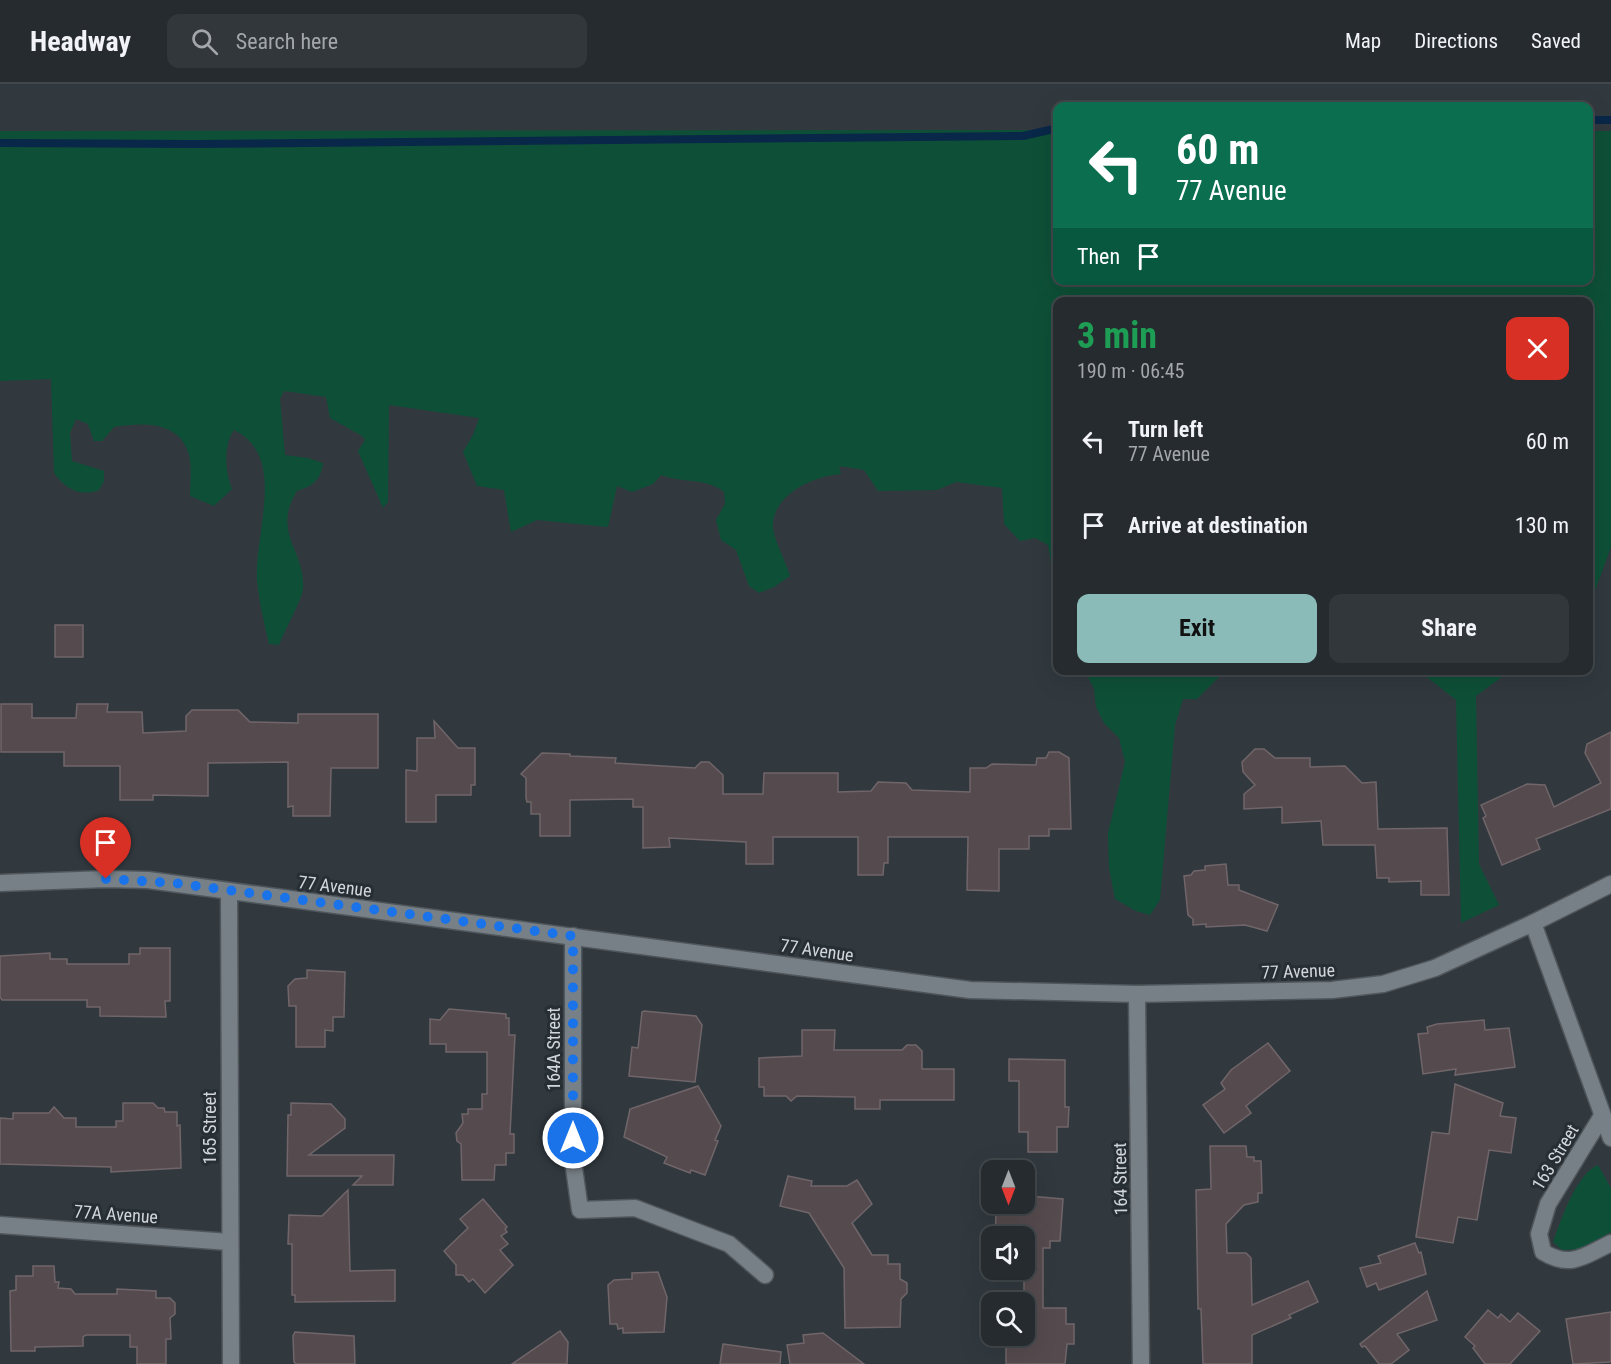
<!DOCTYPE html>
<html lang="en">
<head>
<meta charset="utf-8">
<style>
  body { margin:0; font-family:"Roboto Condensed",sans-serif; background:#31373b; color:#f1f3f6; height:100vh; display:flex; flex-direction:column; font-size:22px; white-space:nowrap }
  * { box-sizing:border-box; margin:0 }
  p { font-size:20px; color:#a3a7aa }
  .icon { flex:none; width:33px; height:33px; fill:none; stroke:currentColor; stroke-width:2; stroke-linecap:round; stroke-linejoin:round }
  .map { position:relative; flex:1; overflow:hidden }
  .drawer { position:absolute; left:1053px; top:213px; width:540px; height:378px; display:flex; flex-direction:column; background:#252b2f; border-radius:12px; box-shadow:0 6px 24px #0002,0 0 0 2px #42474b }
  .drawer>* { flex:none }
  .guide { position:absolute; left:1053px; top:18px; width:540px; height:183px; border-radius:12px; box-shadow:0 6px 24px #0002,0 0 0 2px #42474b; background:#0b6e4f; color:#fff; overflow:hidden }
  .needle { width:39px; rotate:180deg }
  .buttons { position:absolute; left:981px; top:1076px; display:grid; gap:12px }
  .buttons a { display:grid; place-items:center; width:54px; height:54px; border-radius:12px; background:#252b2f; box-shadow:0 6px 24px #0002,0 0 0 2px #42474b; font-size:30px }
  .pin { position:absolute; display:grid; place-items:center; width:51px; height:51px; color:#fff; margin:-62px -26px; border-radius:50% 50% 50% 0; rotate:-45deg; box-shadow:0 0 6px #0007 }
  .pin .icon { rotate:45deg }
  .me { position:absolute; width:66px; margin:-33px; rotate:0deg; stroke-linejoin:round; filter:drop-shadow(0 0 4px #0008) }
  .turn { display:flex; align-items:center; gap:21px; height:126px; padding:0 24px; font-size:27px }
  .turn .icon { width:78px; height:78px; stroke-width:2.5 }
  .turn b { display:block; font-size:42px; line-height:51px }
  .then { display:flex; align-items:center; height:57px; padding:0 24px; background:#0003; gap:12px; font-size:22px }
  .round { display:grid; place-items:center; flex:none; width:63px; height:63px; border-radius:12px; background:#31373b }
  .headline { display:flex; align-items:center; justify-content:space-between; height:102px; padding:0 24px }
  h1 { font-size:36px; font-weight:700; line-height:45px; color:#1e9e55 }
  .button { display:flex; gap:12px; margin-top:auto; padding:12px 24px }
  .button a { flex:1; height:69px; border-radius:12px; background:#8bbbb9; color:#111; font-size:24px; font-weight:700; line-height:69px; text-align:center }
  .button a+a { background:#31373b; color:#f1f3f6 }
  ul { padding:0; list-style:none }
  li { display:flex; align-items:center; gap:18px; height:84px; padding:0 24px }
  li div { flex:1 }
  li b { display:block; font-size:22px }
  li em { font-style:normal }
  header { display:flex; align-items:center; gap:36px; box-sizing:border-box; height:84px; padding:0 30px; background:#252b2f; border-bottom:2px solid #42474b }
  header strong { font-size:28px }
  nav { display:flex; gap:33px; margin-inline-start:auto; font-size:21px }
  .search { width:420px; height:54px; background:#31373b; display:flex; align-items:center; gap:15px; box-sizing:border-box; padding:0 21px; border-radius:12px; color:#a3a7aa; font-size:22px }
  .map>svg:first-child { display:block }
  .green { fill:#0e5037 }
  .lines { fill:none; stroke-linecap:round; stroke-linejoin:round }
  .stream { stroke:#092748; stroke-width:8 }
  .building { fill:#554b4e; stroke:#706569; stroke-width:1.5 }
  .minor-casing { stroke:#50575c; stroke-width:19 }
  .minor { stroke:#788087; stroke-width:16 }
  .route { stroke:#1a73e8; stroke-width:10; stroke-dasharray:0 18 }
  .labels { text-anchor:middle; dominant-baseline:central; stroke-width:6; stroke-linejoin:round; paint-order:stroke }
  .street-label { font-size:18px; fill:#d2d6da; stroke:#272f35 }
</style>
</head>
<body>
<header>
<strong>Headway</strong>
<div class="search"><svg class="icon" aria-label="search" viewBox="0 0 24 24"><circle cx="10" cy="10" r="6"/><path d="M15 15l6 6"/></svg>Search here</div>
<nav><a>Map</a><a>Directions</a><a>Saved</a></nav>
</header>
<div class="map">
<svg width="1611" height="1280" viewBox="0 0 1611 1280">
  <rect width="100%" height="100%" fill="#31393f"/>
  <g class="green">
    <path d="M1057 46 1058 196H1588L1589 47H1611V463L1589 523 1588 218H1058L1057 515 1048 461 1035 454 1020 457 1004 440 1002 404 956 398 937 406 878 407 864 386 839 382 841 390C814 392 772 410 773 443 773 454 787 480 790 492L774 503 759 509 749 502 736 466 721 456 716 436 725 420 724 408C708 394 681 399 661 391L653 400 632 408 617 402 608 443 537 436 511 448 504 406 477 402 463 368 473 351 479 334 389 321 388 418 383 424 358 367 365 356 362 352 330 334 326 313 284 307 280 315 285 371 308 374 323 379C320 397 313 402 297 407 271 449 306 467 303 505 302 515 284 548 279 561L269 560C264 539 259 517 257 496 254 449 288 372 234 346 223 361 225 388 232 405L214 422 190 412C190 398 193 378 187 365 175 336 139 339 114 343L102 357H94L88 340 76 335 70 349 72 377 104 387V397L99 406C79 413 66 405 54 389L51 295 0 297V47Z"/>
    <path d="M1085 587H1225L1197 615H1183L1175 641 1160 816 1150 831 1136 827 1115 815 1109 784 1108 749 1125 678 1119 654 1104 639 1096 623 1094 605Z"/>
    <path d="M1419 587H1510L1476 612 1479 780 1499 821 1461 839 1456 616Z"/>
    <path d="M1598 1081 1611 1104V1148L1580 1165 1562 1166 1553 1158C1560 1137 1577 1089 1598 1081Z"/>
  </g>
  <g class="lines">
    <g class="stream">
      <path d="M1588 36H1611"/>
      <path d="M0 59 194 60 1023 52 1058 44"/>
    </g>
  </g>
  <g class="building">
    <rect x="55" y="541" width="28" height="32"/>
    <path d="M1 620H32V634H76L77 620H108L107 628H142L143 649 186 647V632L192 626H238L250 638 298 639V630H378V684H331L330 732H293V722L288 723V678L208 679V712L153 711V716H120V682H64V668H1Z"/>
    <path d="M434 637 458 664H475V701H471V711H436V738H406V686L417 687V654H435Z"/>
    <path d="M1611 648V725L1536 755 1540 765 1502 781 1483 734 1486 732 1481 721 1527 700 1545 701 1554 723 1601 699 1585 669 1587 660Z"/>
    <path d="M1255 665H1264L1275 674H1310V683L1345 682 1362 699 1376 698 1378 745 1447 744 1449 811H1421V797L1389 798V794H1377L1375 761H1323L1321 737 1282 739V723L1244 725V710L1255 701 1243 688 1242 678Z"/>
    <path d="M1049 668H1059L1069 674 1071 745H1049V752H1029V765H999V807L967 806 968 753H888V779H884L883 791H858V753H773V780H746V758L669 754 670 763 643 764V723H633V715L570 716V752H540V730H531V718H527L526 714V694L521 690 542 669 570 670V672L616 674 615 679 695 684 701 678H709L723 691V710H763L764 689H838V708L871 707 878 698 906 699 912 706 970 708V684H986L992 680 1036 681 1037 674H1046Z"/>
    <path d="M1226 780 1228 801H1239V806L1278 821 1267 847 1245 841 1206 843V840L1193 841V835L1188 831 1184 792 1191 791 1194 787 1205 786V782Z"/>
    <path d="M140 864H170V917H165L166 933 100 932V923H87V916H2L0 913V872L50 869V875H67V880H129V870H140Z"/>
    <path d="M307 886 345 888 344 933H333V947L325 946V963H296V922H289L288 902 295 895 307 894Z"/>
    <path d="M449 925 506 930V934H509V951H515L510 1050H514V1069H506V1081H495L494 1096H462L461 1060 457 1057 456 1049 463 1039 462 1030H468V1025H482V1010H487V968H446V960H430V935L440 936Z"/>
    <path d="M644 927 696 932 702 941 695 998 629 992 632 963 638 964 642 928Z"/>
    <path d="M1484 936 1485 946 1509 944 1515 983 1455 991 1456 985 1423 990 1418 950 1428 949 1427 943 1437 940Z"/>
    <path d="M802 946H835L834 966H902L907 961H916L922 967V985H954V1016H880V1025H855V1013L797 1012 791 1017 786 1012H764V1003H759V974L802 972Z"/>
    <path d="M1268 959 1290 987 1246 1022 1251 1029 1224 1049 1203 1021 1225 1005 1221 999 1231 986Z"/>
    <path d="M1009 975 1065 976V1023H1069L1068 1043H1057V1068H1028V1048H1019V997H1009Z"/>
    <path d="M1455 1000 1503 1019 1500 1032 1516 1034 1511 1069 1489 1066 1477 1136 1458 1133 1453 1159 1416 1153 1432 1048 1449 1050Z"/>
    <path d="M698 1002 721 1042 715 1056 718 1057 705 1091 691 1086 690 1089 664 1079 667 1073 624 1053 630 1025Z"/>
    <path d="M123 1019H153L158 1024H164L165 1028H177V1042L180 1041 181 1084 111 1088V1083L0 1080V1034L13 1035V1029H49L54 1023 64 1034H76V1043H116V1037H123Z"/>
    <path d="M291 1019 331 1020 345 1035V1044L309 1071H394L393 1101H353L362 1092H287L288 1031H291Z"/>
    <path d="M1210 1062H1246L1247 1073H1254V1077H1261L1262 1109H1258V1118L1244 1121 1226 1140 1227 1169H1246L1251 1174 1252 1221 1308 1197 1318 1218 1289 1231 1291 1234 1252 1251V1280H1203L1201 1225H1198L1196 1106 1211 1105Z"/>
    <path d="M788 1092 812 1097 811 1102H847L857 1096 872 1120 852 1139 872 1171H888V1180H900V1195L907 1199V1209L901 1215 900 1243 845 1244 844 1184 809 1129 780 1122Z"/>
    <path d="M348 1106 350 1187 395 1186V1217L295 1218V1211H292V1160H288L289 1131 322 1132Z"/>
    <path d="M1029 1112 1063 1115 1060 1157H1050V1164H1043V1224H1066V1240H1074V1260H1067L1065 1280H1006V1251H1024V1189L1009 1188 1008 1185H1024V1152H995L996 1130H1028Z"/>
    <path d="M483 1115 507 1143 505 1145 507 1148 501 1152 508 1160 500 1166 513 1181 485 1209 473 1195 469 1198 463 1191H456V1181L444 1167 468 1144 460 1135Z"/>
    <path d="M1415 1159 1419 1169 1421 1168 1426 1190 1379 1206 1376 1199 1367 1203 1360 1184 1381 1179 1378 1172Z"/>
    <path d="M33 1182H54L55 1198H59L58 1204 71 1205 75 1210H117V1205L156 1207V1214H170L175 1219V1230L170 1234 171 1255H166V1280H137V1263H130V1251H86L83 1253V1262L35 1263V1267H11L10 1207 16 1206V1192H33Z"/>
    <path d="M658 1188 667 1213 664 1248 623 1249V1244L618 1245 617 1240H610L608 1201 614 1196 632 1195V1189Z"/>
    <path d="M1427 1207 1437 1236 1397 1250 1409 1266 1391 1280H1379L1365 1262 1362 1263 1360 1260Z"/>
    <path d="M1488 1226 1498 1234 1501 1230 1510 1238 1518 1229 1540 1247 1510 1280H1485L1473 1264 1475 1262 1465 1253Z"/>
    <path d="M1611 1228V1278L1573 1280 1566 1235Z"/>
    <path d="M560 1247 568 1258 567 1280H512Z"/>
    <path d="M295 1248 354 1252 355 1280H296L294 1278 293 1252Z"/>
    <path d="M823 1249 864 1280H790L787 1261 804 1259 803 1251Z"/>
    <path d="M723 1260 781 1268 780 1280H720Z"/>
  </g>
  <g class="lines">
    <defs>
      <g id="minor">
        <path d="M0 799 106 795 148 796 970 906 1137 910 1332 906 1383 900 1435 884 1533 839 1611 800"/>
        <path d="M229 807 231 1280"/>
        <path d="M1533 839 1611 1054"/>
        <path d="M573 852V1077L580 1126 635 1124 729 1160 765 1191"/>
        <path d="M1137 910 1141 1280"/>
        <path d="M1602 1032 1548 1120 1539 1150 1543 1168C1571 1185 1584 1172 1611 1159"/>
        <path d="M0 1141 229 1158"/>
      </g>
    </defs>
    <use href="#minor" class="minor-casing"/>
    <use href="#minor" class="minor"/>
  </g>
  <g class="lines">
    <path class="route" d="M106 795 174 799 573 852V1054"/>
  </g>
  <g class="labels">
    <g class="street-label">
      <text transform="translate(335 802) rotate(7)">77 Avenue</text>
      <text transform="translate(817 866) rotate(8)">77 Avenue</text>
      <text transform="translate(1298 887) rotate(-2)">77 Avenue</text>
      <text transform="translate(553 965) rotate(-90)">164A Street</text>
      <text transform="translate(209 1044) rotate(-90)">165 Street</text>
      <text transform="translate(1555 1073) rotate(-59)">163 Street</text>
      <text transform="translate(1120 1095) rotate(-91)">164 Street</text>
      <text transform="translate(116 1130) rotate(4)">77A Avenue</text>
    </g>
  </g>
</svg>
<div class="buttons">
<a><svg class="needle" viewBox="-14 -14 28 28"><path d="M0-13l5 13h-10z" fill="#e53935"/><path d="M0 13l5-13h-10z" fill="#a3a7aa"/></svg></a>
<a><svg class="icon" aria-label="sound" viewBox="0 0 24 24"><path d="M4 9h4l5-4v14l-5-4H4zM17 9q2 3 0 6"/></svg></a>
<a><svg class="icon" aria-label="search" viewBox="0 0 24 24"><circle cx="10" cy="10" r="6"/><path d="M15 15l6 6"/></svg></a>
</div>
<div class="pin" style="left:106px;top:795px;background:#d93025"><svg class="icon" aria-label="arrive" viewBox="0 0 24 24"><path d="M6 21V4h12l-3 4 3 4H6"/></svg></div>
<svg class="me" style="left:573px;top:1054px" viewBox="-20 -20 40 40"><circle r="17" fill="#1a73e8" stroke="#fff" stroke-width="3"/><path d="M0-11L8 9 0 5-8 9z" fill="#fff"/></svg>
<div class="guide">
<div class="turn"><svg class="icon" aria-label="left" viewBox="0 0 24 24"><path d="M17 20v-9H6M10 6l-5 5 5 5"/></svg><div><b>60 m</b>77 Avenue</div></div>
<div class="then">Then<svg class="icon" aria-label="arrive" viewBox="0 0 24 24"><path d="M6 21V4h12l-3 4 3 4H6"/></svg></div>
</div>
<section class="drawer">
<div class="headline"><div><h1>3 min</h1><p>190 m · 06:45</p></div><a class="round" style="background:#d93025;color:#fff"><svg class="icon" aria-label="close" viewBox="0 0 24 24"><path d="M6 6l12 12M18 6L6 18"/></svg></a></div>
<ul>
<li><svg class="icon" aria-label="left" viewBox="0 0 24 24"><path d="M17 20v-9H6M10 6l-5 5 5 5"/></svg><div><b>Turn left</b><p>77 Avenue</p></div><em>60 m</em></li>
<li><svg class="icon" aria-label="arrive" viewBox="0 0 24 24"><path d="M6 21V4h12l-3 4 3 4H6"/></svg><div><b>Arrive at destination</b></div><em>130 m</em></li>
</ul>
<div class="button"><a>Exit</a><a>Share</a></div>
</section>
</div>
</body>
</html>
